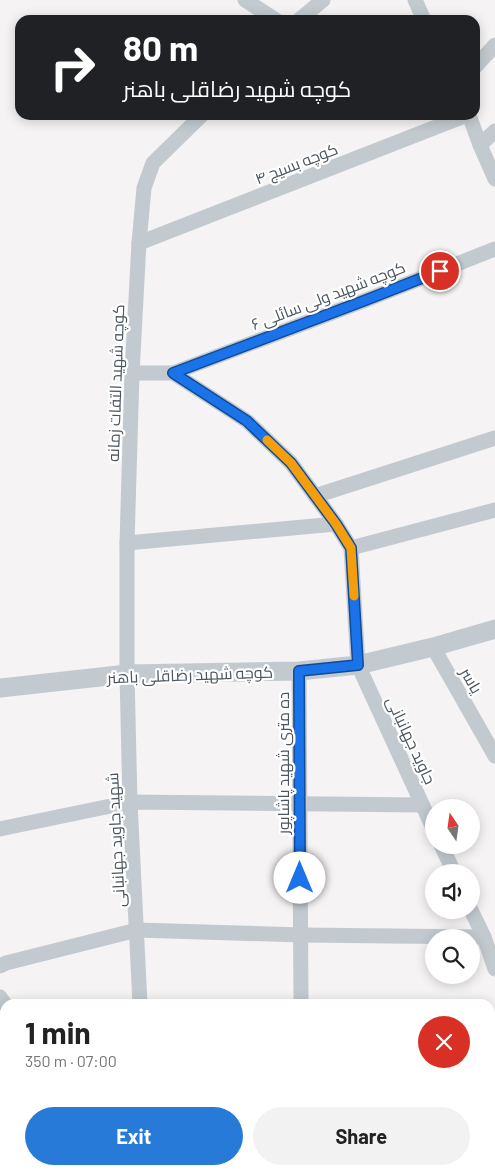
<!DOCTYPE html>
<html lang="en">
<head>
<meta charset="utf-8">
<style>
  body { margin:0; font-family:Barlow,Cairo,sans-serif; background:#f2f2f2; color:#222; height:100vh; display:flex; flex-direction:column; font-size:19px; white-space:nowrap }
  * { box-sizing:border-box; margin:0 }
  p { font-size:16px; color:#767676 }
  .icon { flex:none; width:28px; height:28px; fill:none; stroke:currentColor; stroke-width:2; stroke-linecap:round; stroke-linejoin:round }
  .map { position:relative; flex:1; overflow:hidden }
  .sheet { position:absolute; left:0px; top:999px; width:495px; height:176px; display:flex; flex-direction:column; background:#fff; border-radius:15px 15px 0 0; box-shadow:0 2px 12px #0003 }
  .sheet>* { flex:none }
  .banner { position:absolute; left:15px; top:15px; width:465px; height:105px; border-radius:15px; box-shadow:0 2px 12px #0003; background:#202124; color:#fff; overflow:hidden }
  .needle { width:32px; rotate:347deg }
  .tools { position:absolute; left:425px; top:799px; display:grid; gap:10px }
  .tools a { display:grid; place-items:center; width:55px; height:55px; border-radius:50%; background:#fff; box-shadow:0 2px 12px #0003; font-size:25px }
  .pin { position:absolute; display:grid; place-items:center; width:42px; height:42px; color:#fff; margin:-21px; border:2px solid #fff; border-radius:50%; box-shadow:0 1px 5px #0007 }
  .me { position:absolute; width:55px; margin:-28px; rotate:0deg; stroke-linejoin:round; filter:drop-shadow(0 0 4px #0008) }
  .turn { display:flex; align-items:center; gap:18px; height:105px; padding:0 25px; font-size:22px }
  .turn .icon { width:65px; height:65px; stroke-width:2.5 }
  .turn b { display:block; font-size:35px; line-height:42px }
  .round { display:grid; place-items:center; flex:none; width:52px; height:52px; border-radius:26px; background:#f2f2f2 }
  .summary { display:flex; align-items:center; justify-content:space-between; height:85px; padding:0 25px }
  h1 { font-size:30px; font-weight:700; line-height:38px }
  .cta { display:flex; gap:10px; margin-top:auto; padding:10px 25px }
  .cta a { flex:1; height:58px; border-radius:30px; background:#287ad9; color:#fff; font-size:20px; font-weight:700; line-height:58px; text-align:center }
  .cta a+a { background:#f2f2f2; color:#222 }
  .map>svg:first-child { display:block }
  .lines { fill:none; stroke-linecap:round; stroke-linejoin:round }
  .minor { stroke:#c2cad0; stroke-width:15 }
  .tertiary { stroke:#c2cad0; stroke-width:19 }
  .route-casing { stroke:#114b97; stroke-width:12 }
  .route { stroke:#1a73e8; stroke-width:9 }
  .slow { stroke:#f59e0b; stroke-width:9 }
  .labels { text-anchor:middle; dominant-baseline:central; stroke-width:4.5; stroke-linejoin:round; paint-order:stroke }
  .street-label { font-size:16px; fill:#4b565f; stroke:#fff }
</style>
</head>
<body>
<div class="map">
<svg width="495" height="1174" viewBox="0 0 495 1174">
  <rect width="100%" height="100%" fill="#f5f3f3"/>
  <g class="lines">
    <g class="minor">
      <path d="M245 0 276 20"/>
      <path d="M415 0 424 20"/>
      <path d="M299 20 323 0"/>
      <path d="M475 67 495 45"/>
      <path d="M469 115 480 145 495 179"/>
      <path d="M480 145 495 131"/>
      <path d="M139 243 467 115"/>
      <path d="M132 373H173L247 421 291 463 336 524 351 548 358 665 434 830"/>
      <path d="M173 373 366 300 495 249"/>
      <path d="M315 496 495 438"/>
      <path d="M127 543 336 524"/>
      <path d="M351 548 495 510"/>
      <path d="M433 647 495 756"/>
      <path d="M299 671 301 1004"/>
      <path d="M0 829 130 802 422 805"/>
      <path d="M441 845 454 872"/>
      <path d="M471 910 484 937 495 969"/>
      <path d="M0 966 6 963 137 930 301 935 484 937"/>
      <path d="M0 997 5 1004"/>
      <path d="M140 1004 130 802 127 674V543L132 373 139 243 144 188 153 163 202 115"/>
      <path d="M490 1055H495"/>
      <path d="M216 1170 220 1174"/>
      <path d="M303 1170V1174"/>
      <path d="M4 1174 7 1170"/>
      <path d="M193 1174 197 1170"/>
    </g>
    <path class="tertiary" d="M0 688 127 674 299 671 358 665 433 647 495 629"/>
  </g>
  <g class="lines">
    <defs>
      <path id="route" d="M300 878 299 671 358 665 351 548 336 524 291 463 247 421 173 373 366 300 440 271"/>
    </defs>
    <use href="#route" class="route-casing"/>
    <use href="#route" class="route"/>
    <path class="slow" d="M267 440 291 463 336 524 351 548 354 596"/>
  </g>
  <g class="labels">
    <g class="street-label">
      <text transform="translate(296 163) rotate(-21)">کوچه بسیج ۴</text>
      <text transform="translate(328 295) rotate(-21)">کوچه شهید ولی سائلی ۶</text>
      <text transform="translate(115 383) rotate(-88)">کوچه شهید التفات زمانه</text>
      <text transform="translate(190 674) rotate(-2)">کوچه شهید رضاقلی باهنر</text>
      <text transform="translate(472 680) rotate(60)">یاسر</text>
      <text transform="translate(412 740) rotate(65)">جاوید جهانبانی</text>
      <text transform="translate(282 763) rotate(-90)">ده متری شهید پاشاپور</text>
      <text transform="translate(115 840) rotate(-93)">شهید جاوید جهانبانی</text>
    </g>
  </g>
</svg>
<div class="tools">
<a><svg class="needle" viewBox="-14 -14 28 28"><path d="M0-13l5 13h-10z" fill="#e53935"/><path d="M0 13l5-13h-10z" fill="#767676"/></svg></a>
<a><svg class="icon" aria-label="sound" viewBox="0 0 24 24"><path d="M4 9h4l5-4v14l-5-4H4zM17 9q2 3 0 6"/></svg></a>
<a><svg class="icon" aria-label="search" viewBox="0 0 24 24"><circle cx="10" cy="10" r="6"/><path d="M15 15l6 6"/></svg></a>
</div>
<div class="pin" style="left:440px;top:271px;background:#d93025"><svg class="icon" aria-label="arrive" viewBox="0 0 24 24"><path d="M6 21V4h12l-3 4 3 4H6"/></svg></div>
<svg class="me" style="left:300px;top:878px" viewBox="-20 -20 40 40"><circle r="19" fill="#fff"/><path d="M0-13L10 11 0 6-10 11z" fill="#1a73e8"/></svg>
<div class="banner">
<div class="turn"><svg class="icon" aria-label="right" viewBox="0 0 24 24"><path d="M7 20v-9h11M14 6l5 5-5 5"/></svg><div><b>80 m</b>کوچه شهید رضاقلی باهنر</div></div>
</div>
<section class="sheet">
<div class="summary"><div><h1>1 min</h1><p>350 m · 07:00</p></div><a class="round" style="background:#d93025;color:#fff"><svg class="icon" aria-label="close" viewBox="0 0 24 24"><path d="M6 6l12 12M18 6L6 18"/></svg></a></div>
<div class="cta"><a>Exit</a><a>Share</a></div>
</section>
</div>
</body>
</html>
